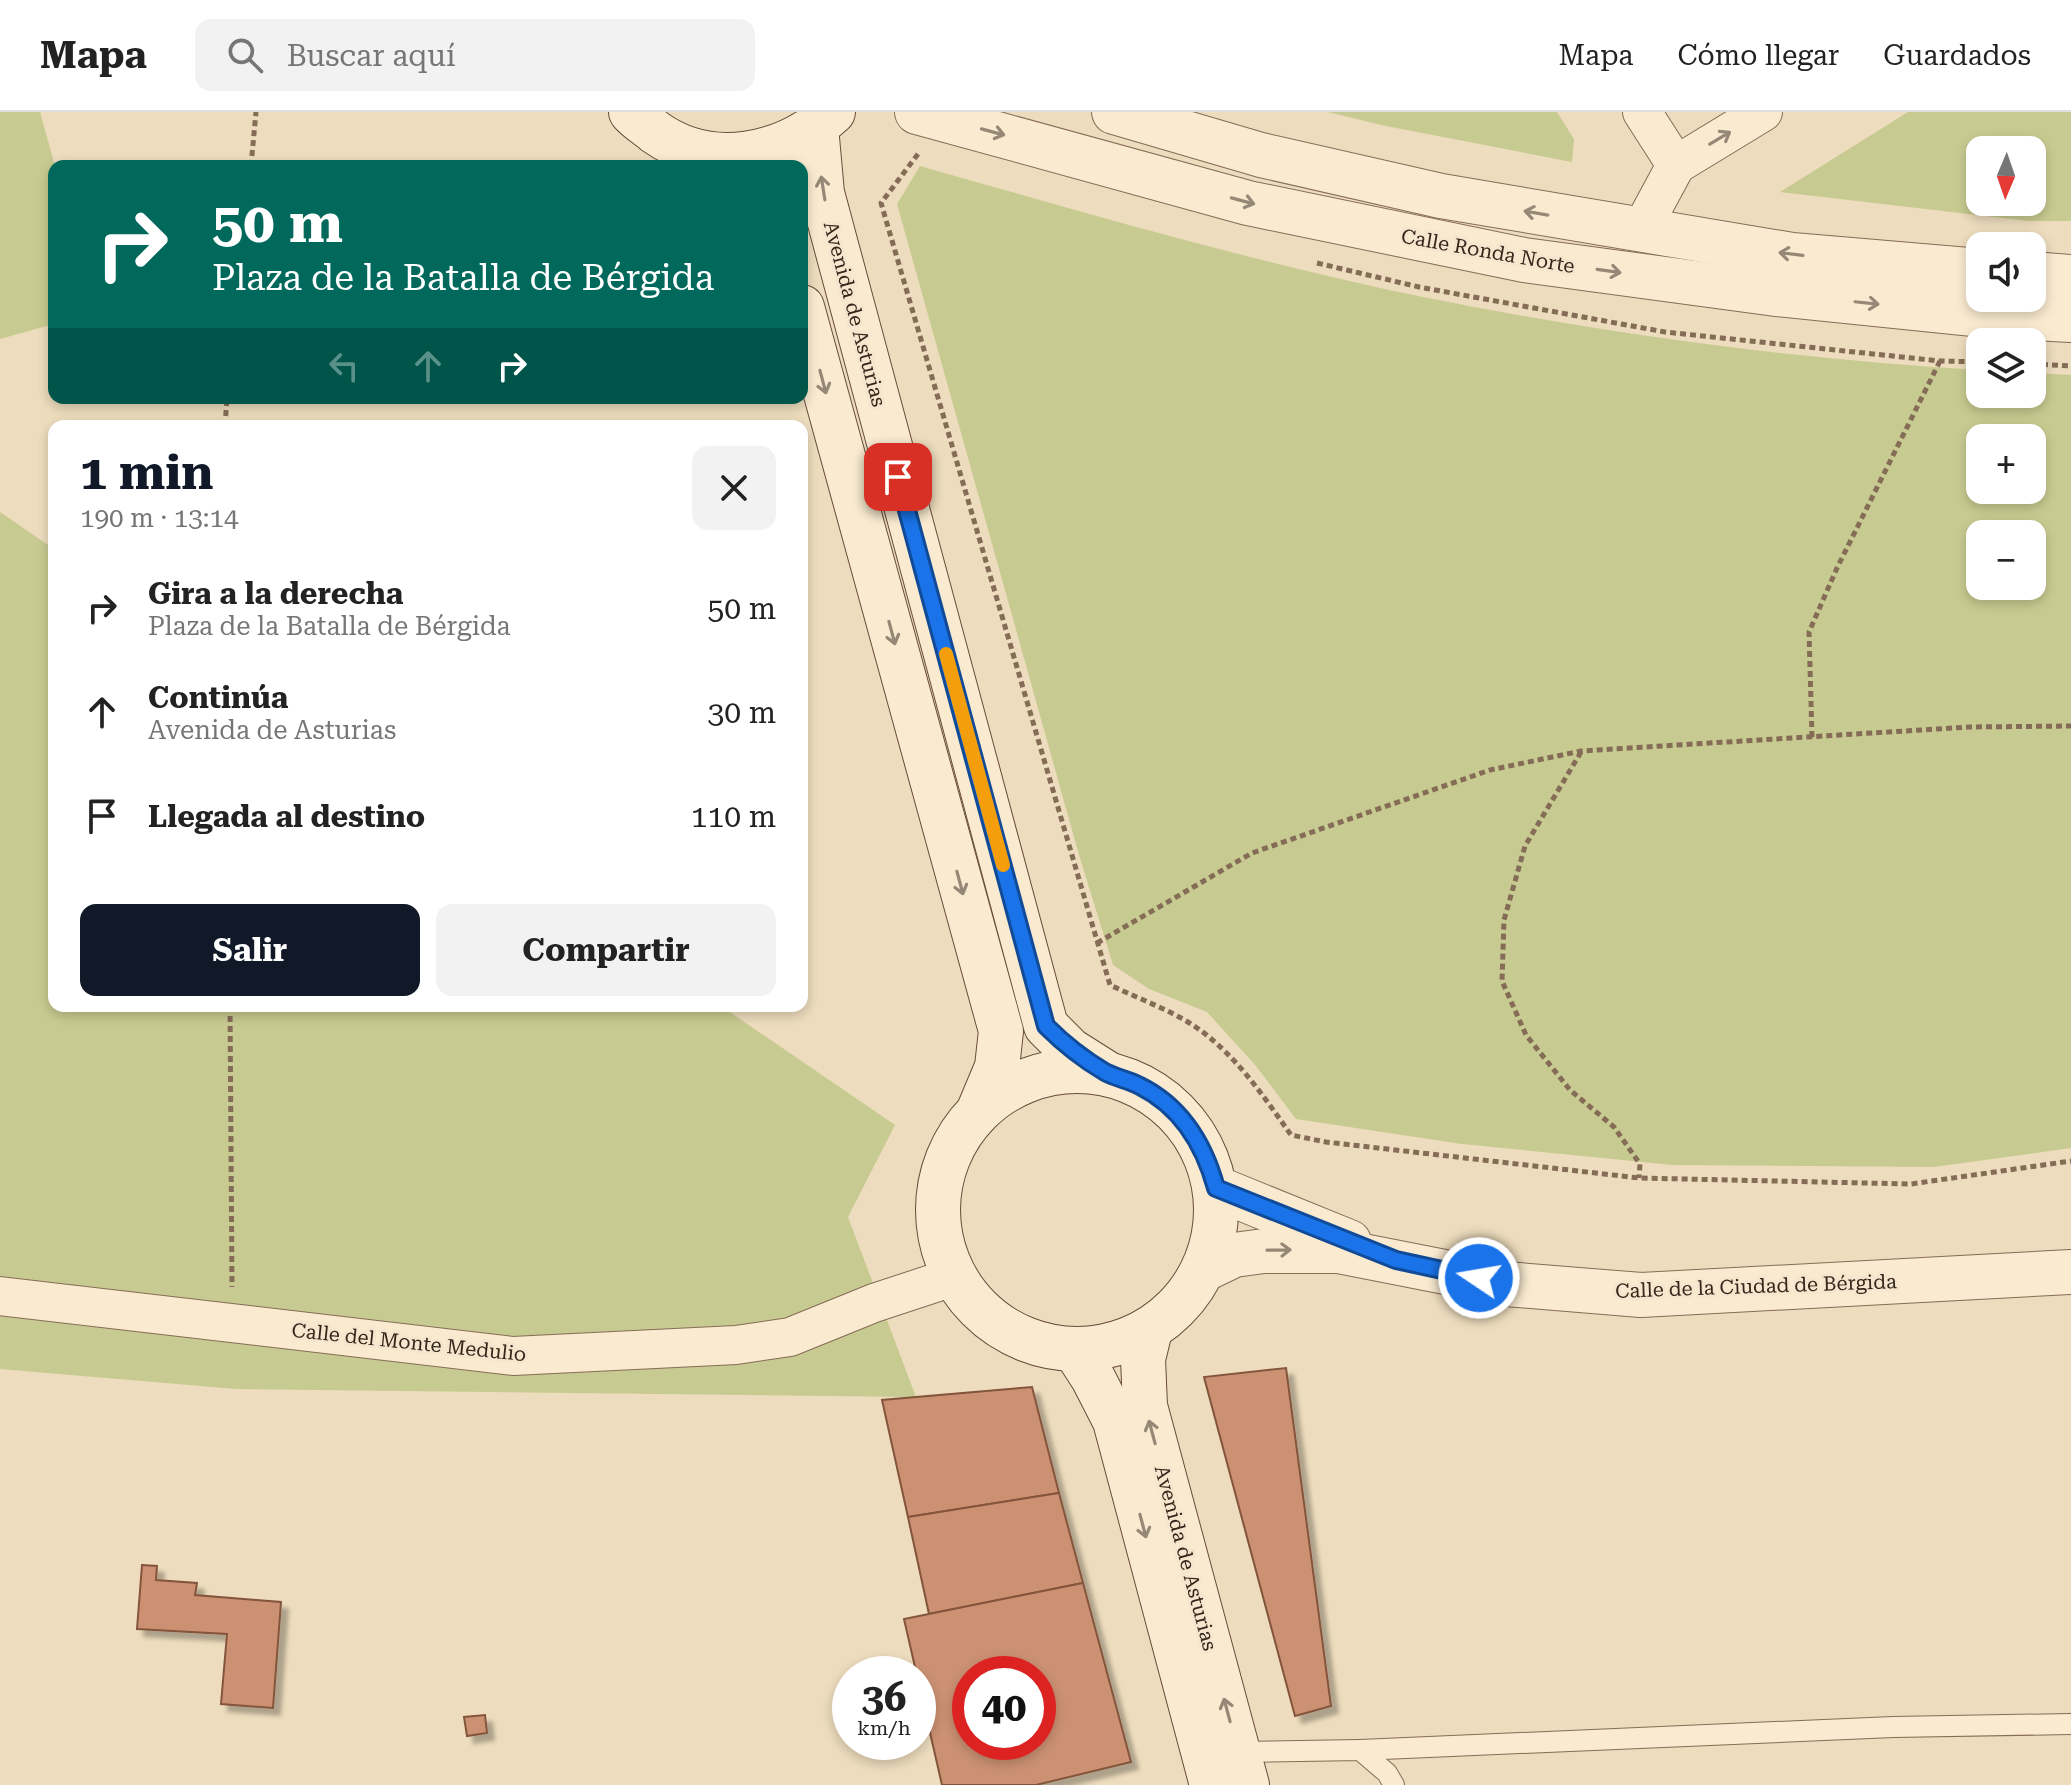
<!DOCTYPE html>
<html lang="es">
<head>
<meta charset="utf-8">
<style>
  body { margin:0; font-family:"Roboto Serif",serif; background:#f2f2f2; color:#222; height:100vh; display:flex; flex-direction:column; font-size:30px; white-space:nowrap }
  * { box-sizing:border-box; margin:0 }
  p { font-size:26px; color:#767676 }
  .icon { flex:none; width:44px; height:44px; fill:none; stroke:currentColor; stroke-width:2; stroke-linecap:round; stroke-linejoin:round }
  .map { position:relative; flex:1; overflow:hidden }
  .side { position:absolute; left:48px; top:308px; width:760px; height:592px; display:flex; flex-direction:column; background:#fff; border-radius:16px; box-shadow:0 4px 12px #0003 }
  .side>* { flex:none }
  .guide { position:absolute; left:48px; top:48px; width:760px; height:244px; border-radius:16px; box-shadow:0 4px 12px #0003; background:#00695c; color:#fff; overflow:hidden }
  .needle { width:52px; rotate:182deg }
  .tools { position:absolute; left:1966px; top:24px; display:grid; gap:16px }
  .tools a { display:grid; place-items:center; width:80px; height:80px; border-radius:16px; background:#fff; box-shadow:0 4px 12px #0003; font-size:40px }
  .speed { position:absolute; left:832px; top:1544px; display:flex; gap:16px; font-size:40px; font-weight:700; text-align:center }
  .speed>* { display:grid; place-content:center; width:104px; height:104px; border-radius:50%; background:#fff; box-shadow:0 4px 12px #0003; line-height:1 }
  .speed small { font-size:20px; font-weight:400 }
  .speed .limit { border:12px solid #d22; background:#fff; color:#111 }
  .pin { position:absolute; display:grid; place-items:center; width:68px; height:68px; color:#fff; margin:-34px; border-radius:16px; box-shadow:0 4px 12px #0006 }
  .me { position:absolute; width:88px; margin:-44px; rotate:282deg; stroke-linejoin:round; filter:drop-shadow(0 0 6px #0008) }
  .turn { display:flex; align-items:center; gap:28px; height:168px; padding:0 32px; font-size:36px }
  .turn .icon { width:104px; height:104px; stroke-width:2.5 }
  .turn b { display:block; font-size:56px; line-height:68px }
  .lanes { display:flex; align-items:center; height:76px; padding:0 32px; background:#0003; justify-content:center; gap:40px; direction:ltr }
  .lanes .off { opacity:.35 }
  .round { display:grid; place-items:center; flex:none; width:84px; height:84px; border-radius:16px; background:#f2f2f2 }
  .summary { display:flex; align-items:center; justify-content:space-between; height:136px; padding:0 32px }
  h1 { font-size:48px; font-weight:700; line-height:60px; color:#111827 }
  .primary-button { display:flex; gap:16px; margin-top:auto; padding:16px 32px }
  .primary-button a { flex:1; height:92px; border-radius:16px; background:#111827; color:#fff; font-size:32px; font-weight:700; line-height:92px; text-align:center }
  .primary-button a+a { background:#f2f2f2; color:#222 }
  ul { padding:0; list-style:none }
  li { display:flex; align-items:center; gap:24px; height:104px; padding:0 32px }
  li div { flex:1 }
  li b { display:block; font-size:30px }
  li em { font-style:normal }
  header { display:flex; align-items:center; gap:48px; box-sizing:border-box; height:112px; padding:0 40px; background:#fff; border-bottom:2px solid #e0e0e0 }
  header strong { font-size:38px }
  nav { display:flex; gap:44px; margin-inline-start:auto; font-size:28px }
  .search { width:560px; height:72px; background:#f2f2f2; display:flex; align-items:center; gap:20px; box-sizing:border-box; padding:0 28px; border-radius:16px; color:#767676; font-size:30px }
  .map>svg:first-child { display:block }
  .green { fill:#c8cb91; fill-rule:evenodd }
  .building { fill:#cc9173; stroke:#84543c; stroke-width:2; fill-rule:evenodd; filter:url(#shadow) }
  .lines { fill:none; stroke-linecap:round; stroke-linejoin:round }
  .service-casing { stroke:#856c56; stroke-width:22 }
  .minor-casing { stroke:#856c56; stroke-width:40 }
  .tertiary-casing { stroke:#856c56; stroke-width:46 }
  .secondary-casing { stroke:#674d3a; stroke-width:46 }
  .path { stroke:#856c56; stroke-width:5; stroke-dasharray:6 4; stroke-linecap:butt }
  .service { stroke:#f9ead0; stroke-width:20 }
  .minor { stroke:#f9ead0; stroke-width:38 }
  .tertiary { stroke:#f9ead0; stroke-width:44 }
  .secondary { stroke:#f9ead0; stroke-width:44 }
  .oneway { stroke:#968876 }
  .route-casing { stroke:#114b97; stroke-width:20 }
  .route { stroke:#1a73e8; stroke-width:14 }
  .slow { stroke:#f59e0b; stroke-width:14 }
  .labels { text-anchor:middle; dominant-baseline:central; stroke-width:6; stroke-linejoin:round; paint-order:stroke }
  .street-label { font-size:20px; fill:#34261b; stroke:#f5e6cd }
</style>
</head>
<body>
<header>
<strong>Mapa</strong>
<div class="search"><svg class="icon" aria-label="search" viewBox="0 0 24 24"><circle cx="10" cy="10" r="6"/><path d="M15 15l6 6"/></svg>Buscar aquí</div>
<nav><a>Mapa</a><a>Cómo llegar</a><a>Guardados</a></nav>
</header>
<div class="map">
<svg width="2071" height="1673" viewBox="0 0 2071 1673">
  <defs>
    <filter id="shadow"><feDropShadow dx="7" dy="7" stdDeviation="2" flood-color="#0004"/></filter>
  </defs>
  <rect width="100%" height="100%" fill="#eddcbd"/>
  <g class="green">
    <path d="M0 0H40L55 54 54 212 0 227Z"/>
    <path d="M1328 0H1557L1574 27 1572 50 1381 13Z"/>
    <path d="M1908 0H2071V109H2028L1780 80ZM1980 38H2032V90H1980Z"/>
    <path d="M920 54C1086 101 1253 150 1423 185 1606 222 1793 247 1980 258V282H2032V261L2071 263V1036L1934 1055 1673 1053 1462 1032 1296 1007 1256 954 1207 900 1149 877 1113 853 1079 743 897 92ZM2032 326V378H1980V326ZM2032 422V474H1980V422Z"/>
    <path d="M0 400 54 437V894H721L895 1013 848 1105 916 1285 236 1277 0 1257Z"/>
  </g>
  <g class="building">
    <path d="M1286 1256 1331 1594 1295 1604 1204 1265Z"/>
    <path d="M1032 1275 1059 1381 908 1405 882 1288Z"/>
    <path d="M1059 1381 1083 1471 929 1502 908 1405Z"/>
    <path d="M142 1453 157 1454 156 1468 197 1471 195 1483 281 1490 273 1596 221 1592 227 1522 137 1517Z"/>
    <path d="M1083 1471 1131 1650 1036 1673H942L904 1507ZM970 1562H1038V1630H970Z"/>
    <path d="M485 1603 487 1621 467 1624 464 1605Z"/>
  </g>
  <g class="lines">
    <defs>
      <g id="service">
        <path d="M1360 1638 1893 1615 2071 1612"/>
        <path d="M1238 1640 1360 1638 1387 1661 1394 1673"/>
      </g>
      <g id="minor">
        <path d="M1642 0 1676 53"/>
        <path d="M1676 53 1763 0"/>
        <path d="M1641 118 1676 53"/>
        <path d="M0 1184 513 1244 736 1233 790 1225 874 1191 953 1165"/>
      </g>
      <g id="tertiary">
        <path d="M917 0 1248 91 1524 148 1776 182 1993 204 2071 208"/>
        <path d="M1114 0 1261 43 1441 84 1792 143 1980 159"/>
        <path d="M2032 162 2071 165"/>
        <path d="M1216 1076 1349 1130"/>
        <path d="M1205 1157 1234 1143 1264 1139H1338L1506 1172 1641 1183 2071 1160"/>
      </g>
      <g id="secondary">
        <path d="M631 0C638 8 647 13 655 20 711 60 785 44 833 0"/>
        <path d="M816 15 822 81 1046 914 1070 938 1108 962"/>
        <path d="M802 195 1001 919 997 955 979 998"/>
        <circle cx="1077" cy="1098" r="139"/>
        <path d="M1150 1218 1143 1247 1145 1294 1247 1673"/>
        <path d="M1075 1238 1093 1266 1115 1309 1212 1673"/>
      </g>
    </defs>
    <use href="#service" class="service-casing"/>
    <use href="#minor" class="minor-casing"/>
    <use href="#tertiary" class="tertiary-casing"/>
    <use href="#secondary" class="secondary-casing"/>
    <g class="path">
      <path d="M918 42 881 91 1110 873C1133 884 1157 893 1179 905 1227 930 1260 979 1291 1023L1326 1030 1639 1066 1911 1072 2071 1049"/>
      <path d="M251 54 256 0"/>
      <path d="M1317 151 1419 175 1665 220 1940 249 1980 250"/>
      <path d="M2032 252 2071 254"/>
      <path d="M225 314 227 286"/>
      <path d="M1812 625 1809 520 1837 456 1940 249"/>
      <path d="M1581 640 1525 734 1504 808 1502 869 1526 923 1570 978 1614 1015 1640 1052 1639 1066"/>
      <path d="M1097 831 1252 741 1490 658 1581 639 1969 615 2071 614"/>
      <path d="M230 894 232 1175"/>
    </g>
    <use href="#service" class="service"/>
    <use href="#minor" class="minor"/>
    <use href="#tertiary" class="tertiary"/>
    <use href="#secondary" class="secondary"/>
  </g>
  <defs><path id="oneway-shaft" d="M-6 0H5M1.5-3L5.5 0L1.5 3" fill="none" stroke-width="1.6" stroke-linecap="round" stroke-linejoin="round" transform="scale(2)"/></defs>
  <g class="oneway">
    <use href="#oneway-shaft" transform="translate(993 20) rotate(15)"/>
    <use href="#oneway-shaft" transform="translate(1720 26) rotate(-31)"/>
    <use href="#oneway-shaft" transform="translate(823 76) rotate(-99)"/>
    <use href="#oneway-shaft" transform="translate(1243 89) rotate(15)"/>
    <use href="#oneway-shaft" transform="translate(1536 101) rotate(-170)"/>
    <use href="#oneway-shaft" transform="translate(1791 142) rotate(-173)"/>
    <use href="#oneway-shaft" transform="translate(1609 159) rotate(8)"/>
    <use href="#oneway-shaft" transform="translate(1867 191) rotate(6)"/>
    <use href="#oneway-shaft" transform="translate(823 270) rotate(75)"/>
    <use href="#oneway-shaft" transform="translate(892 521) rotate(75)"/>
    <use href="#oneway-shaft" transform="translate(960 771) rotate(75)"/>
    <use href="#oneway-shaft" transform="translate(1279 1138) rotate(-1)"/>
    <use href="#oneway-shaft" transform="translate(1152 1320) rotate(-105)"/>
    <use href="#oneway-shaft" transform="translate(1143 1414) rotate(75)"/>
    <use href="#oneway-shaft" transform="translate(1227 1598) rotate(-105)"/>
  </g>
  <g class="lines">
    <defs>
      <path id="route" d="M898 365 1046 914C1064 932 1083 947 1105 960 1116 966 1129 968 1140 974 1182 995 1204 1032 1216 1076L1396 1148 1479 1166"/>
    </defs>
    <use href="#route" class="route-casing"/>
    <use href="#route" class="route"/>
    <path class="slow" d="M946 542 1003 753"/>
  </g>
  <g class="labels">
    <g class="street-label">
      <text transform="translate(1488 139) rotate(10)">Calle Ronda Norte</text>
      <text transform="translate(855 202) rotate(75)">Avenida de Asturias</text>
      <text transform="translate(1756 1174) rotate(-2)">Calle de la Ciudad de Bérgida</text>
      <text transform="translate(409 1230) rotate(6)">Calle del Monte Medulio</text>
      <text transform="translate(1186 1446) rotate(75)">Avenida de Asturias</text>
    </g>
  </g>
</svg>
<div class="tools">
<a><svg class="needle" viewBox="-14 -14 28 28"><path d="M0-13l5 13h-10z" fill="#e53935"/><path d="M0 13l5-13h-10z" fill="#767676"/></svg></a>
<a><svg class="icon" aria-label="sound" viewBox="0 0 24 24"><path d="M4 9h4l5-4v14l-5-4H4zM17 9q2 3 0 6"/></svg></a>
<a><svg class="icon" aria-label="layers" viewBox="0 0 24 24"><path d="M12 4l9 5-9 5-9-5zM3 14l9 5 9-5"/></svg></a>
<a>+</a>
<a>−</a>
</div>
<div class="speed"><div>36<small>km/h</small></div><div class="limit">40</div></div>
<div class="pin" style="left:898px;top:365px;background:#d93025"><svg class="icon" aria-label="arrive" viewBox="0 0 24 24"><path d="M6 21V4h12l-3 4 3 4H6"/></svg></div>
<svg class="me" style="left:1479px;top:1166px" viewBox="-20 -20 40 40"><circle r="17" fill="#1a73e8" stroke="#fff" stroke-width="3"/><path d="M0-11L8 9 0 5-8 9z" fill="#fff"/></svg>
<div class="guide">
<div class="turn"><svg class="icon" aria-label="right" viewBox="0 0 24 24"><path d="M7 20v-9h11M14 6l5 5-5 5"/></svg><div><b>50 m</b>Plaza de la Batalla de Bérgida</div></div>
<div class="lanes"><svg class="icon off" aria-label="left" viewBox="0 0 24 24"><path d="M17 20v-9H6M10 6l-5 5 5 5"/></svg><svg class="icon off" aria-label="ahead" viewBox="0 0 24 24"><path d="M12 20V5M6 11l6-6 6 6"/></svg><svg class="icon" aria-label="right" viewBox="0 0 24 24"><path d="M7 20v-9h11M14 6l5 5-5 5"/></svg></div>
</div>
<section class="side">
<div class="summary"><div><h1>1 min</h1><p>190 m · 13:14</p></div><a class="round"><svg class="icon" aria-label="close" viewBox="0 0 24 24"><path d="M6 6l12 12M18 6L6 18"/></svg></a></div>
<ul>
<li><svg class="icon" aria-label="right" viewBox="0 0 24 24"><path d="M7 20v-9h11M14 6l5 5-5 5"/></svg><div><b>Gira a la derecha</b><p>Plaza de la Batalla de Bérgida</p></div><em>50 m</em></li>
<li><svg class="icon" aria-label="ahead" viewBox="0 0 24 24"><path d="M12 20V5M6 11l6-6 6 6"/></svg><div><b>Continúa</b><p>Avenida de Asturias</p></div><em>30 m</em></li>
<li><svg class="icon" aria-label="arrive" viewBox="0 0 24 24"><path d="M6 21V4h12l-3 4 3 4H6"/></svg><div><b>Llegada al destino</b></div><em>110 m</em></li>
</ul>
<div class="primary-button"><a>Salir</a><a>Compartir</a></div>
</section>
</div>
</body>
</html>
